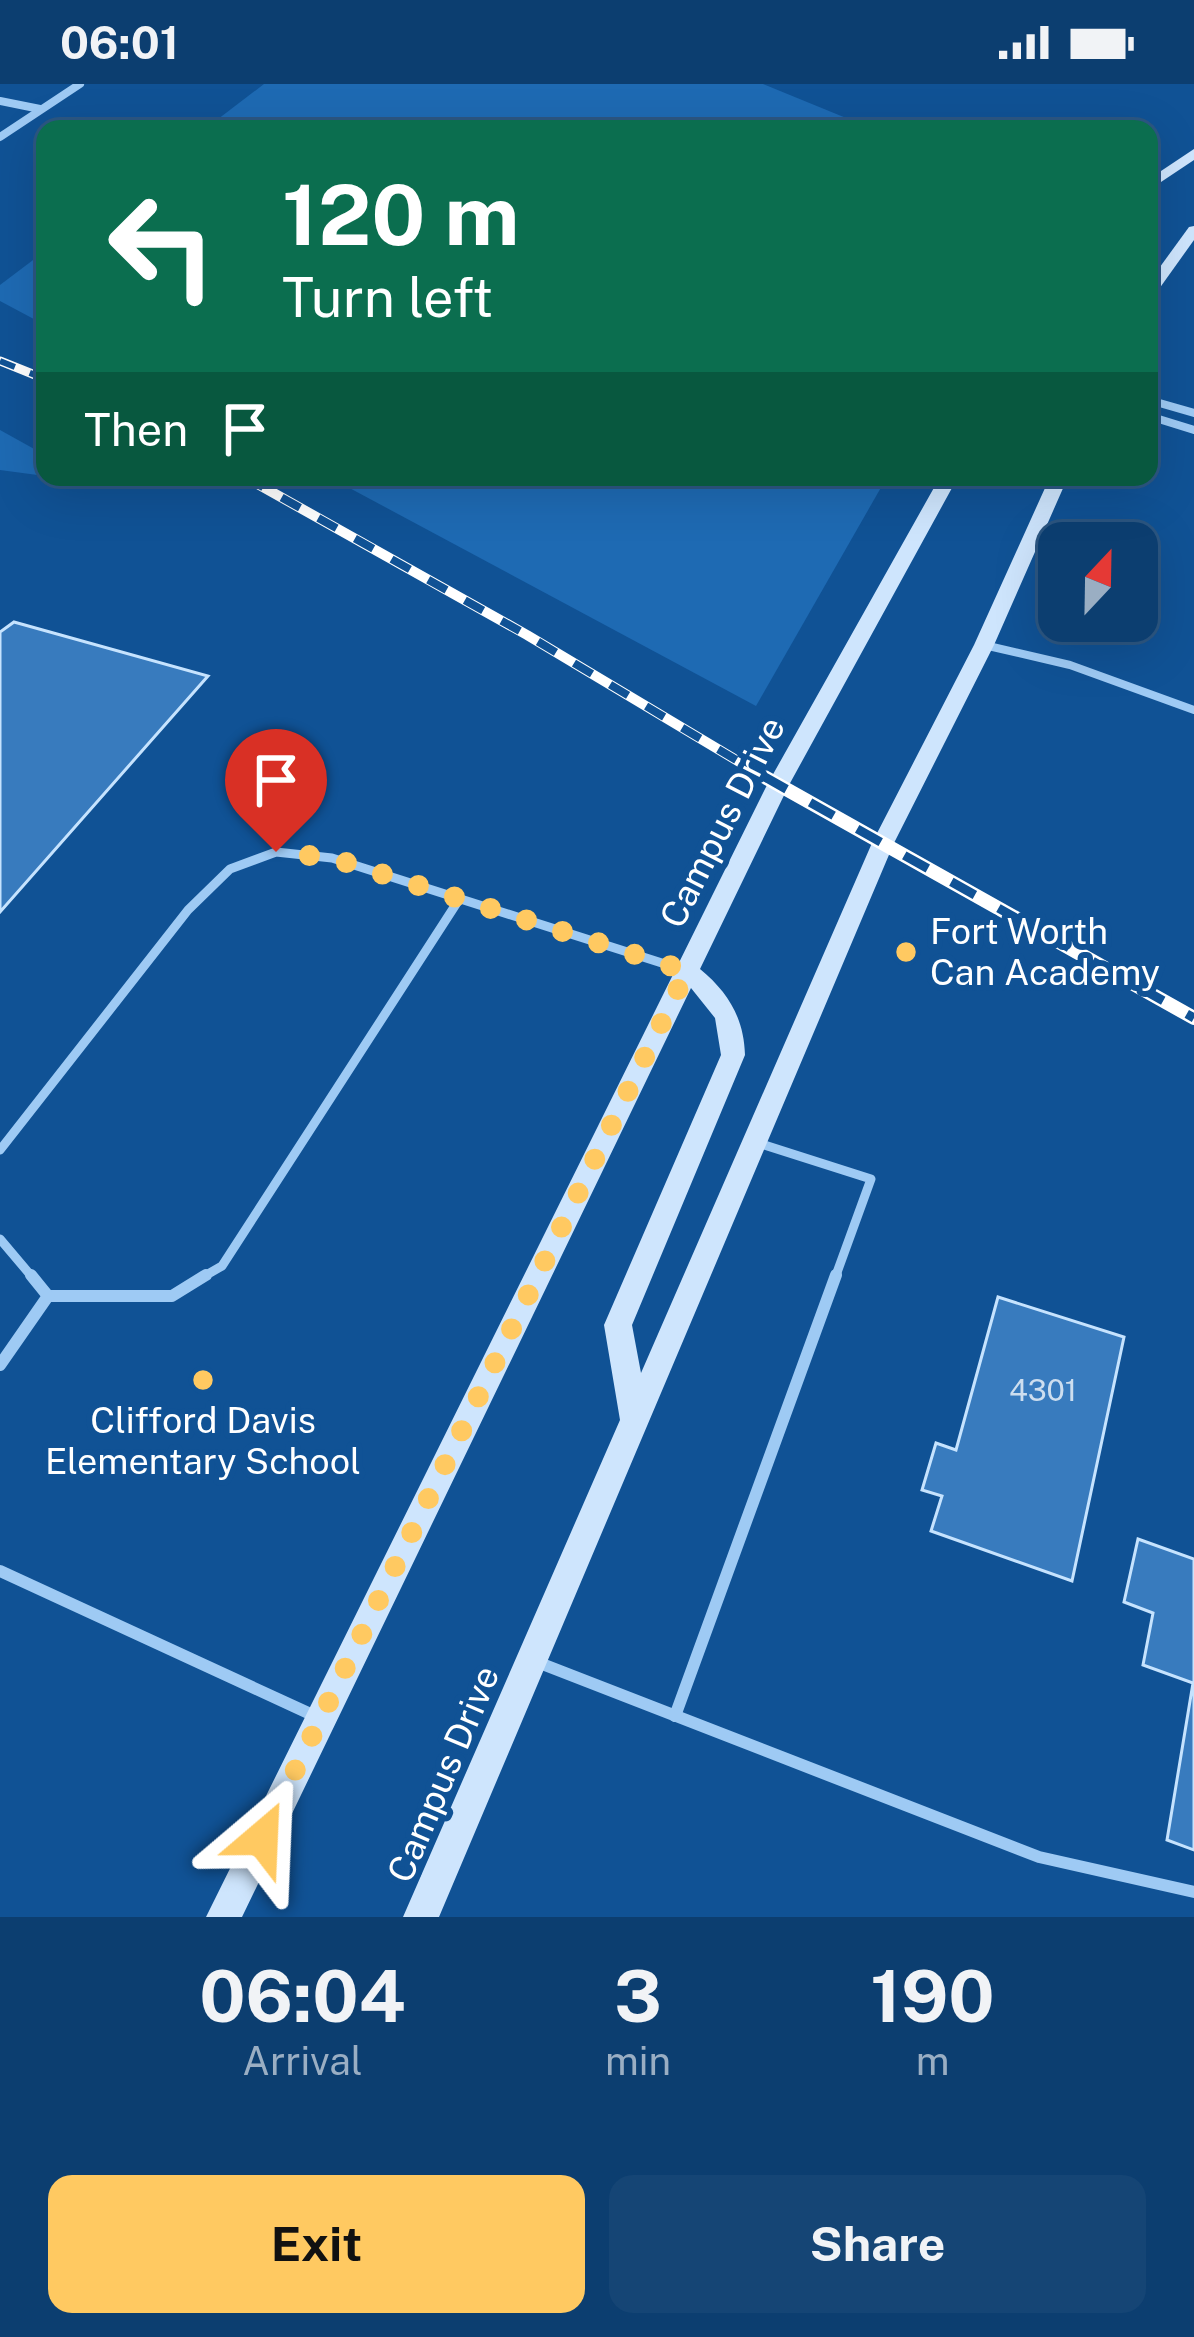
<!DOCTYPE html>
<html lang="en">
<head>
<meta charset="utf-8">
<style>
  body { margin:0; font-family:"Public Sans",sans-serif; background:#154575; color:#f1f3f6; height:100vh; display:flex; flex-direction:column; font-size:45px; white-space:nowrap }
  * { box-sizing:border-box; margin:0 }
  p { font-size:39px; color:#9aaec3 }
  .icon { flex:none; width:66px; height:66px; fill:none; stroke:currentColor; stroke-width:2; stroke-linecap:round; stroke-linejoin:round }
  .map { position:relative; height:1833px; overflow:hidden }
  .sheet { display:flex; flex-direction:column; background:#0c3e70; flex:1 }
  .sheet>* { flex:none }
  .banner { position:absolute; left:36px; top:36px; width:1122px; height:366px; border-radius:24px; box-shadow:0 12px 48px #0002,0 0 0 3px #2c5783; background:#0b6e4f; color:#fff; overflow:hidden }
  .needle { width:78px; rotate:22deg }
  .tools { position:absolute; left:1038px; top:438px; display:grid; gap:24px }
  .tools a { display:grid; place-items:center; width:120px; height:120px; border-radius:24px; background:#0c3e70; box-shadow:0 12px 48px #0002,0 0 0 3px #2c5783; font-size:60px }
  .pin { position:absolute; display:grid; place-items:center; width:102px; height:102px; color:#fff; margin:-123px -51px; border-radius:50% 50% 50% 0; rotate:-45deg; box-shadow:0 0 12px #0007 }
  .pin .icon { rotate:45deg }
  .me { position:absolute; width:132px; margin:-66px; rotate:26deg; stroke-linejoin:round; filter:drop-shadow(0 0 9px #0008) }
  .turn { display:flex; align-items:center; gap:42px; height:252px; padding:0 48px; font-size:54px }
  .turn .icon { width:156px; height:156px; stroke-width:2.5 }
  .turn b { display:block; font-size:84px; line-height:102px }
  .then { display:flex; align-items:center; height:114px; padding:0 48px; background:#0003; gap:24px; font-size:45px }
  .eta { display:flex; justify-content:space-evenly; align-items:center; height:204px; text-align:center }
  .eta b { font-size:72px; font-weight:700; line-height:84px }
  .primary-button { display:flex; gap:24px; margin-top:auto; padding:24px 48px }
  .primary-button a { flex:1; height:138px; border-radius:24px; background:#ffc961; color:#111; font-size:48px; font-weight:700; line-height:138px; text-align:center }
  .primary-button a+a { background:#154575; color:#f1f3f6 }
  .status { display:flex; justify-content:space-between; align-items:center; height:84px; padding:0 60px; background:#0c3e70; direction:ltr }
  .status svg { height:33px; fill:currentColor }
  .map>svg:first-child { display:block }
  .green { fill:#1e6ab3 }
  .building { fill:#387bbe; stroke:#c6e3fe; stroke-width:3 }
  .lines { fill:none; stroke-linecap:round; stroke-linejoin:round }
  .lane-far2 { stroke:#9ecaf4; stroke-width:8 }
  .lane-far1 { stroke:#9ecaf4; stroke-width:9 }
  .lane { stroke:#9ecaf4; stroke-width:12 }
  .street { stroke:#9ecaf4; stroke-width:8 }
  .secondary { fill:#cee5fd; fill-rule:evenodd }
  .rail-far2-casing { stroke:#fff; stroke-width:9 }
  .rail-far1-casing { stroke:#fff; stroke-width:10 }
  .rail-casing { stroke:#fff; stroke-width:14 }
  .rail-far2 { stroke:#105295; stroke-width:6; stroke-dasharray:16; stroke-linecap:butt }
  .rail-far1 { stroke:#105295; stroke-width:8; stroke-dasharray:21; stroke-linecap:butt }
  .rail { stroke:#105295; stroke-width:9; stroke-dasharray:27; stroke-linecap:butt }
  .route { stroke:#ffc961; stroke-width:21; stroke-dasharray:0 37.8 }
  .poi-dot { fill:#ffc961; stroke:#105295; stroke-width:4.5 }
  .labels { text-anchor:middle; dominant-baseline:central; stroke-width:12; stroke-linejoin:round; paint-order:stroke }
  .number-label { font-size:30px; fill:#cddeef }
  .street-label { font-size:36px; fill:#fff; stroke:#105295 }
  .poi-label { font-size:36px; fill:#fff; stroke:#105295; text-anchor:start }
</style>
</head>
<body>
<div class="status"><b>06:01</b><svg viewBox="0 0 49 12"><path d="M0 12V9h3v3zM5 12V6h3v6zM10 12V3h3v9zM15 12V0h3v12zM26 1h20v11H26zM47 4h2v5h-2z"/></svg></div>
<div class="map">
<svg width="1194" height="1833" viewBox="0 0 1194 1833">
  <rect width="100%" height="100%" fill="#105295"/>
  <g class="green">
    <path d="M264 0H763L873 45H205Z"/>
    <path d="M45 167V241L0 217V201Z"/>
    <path d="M0 346 45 371V392L0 386Z"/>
    <path d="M329 393H887L756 622Z"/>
  </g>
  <g class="building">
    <path d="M14 538 208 592 0 828V548Z"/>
    <path d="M998 1213 1124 1253 1072 1497 931 1447 942 1412 922 1406 936 1359 956 1366Z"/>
    <path d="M1138 1455 1194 1475V1766L1167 1756 1193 1599 1143 1581 1153 1529 1124 1518Z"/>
  </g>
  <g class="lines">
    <g class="lane-far2">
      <path d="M1149 316 1194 329"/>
      <path d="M1149 332 1194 346"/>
      <path d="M984 561 1070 581 1194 626"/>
    </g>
    <g class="lane-far1">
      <path d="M758 1059 871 1095 835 1194"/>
      <path d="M0 1066 188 826 230 785 276 768 332 774 687 887"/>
      <path d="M0 1155 33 1194"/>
      <path d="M201 1194 222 1182 460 814"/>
    </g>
    <g class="lane">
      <path d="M48 1212H172L206 1191"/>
      <path d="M0 1281 48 1212 31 1191"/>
      <path d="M0 1487 317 1633"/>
      <path d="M537 1578 1039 1773 1194 1808"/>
      <path d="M675 1632 836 1191"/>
    </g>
    <g class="street">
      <path d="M0 17 40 25"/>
      <path d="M0 53 80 0"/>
    </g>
    <g class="secondary">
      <path d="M1194 65V76L1149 106V95Z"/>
      <path d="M1194 142V156L1154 212 1149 214V198L1189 143Z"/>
      <path d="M940 393H958L789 701 700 885C728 908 744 934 745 971L632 1241 641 1289 872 759 974 561 1050 393H1068L994 561 894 759 439 1833H403L620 1336 604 1241 721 971 715 934 691 904 242 1833H206L767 701Z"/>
    </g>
    <defs>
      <path id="rail-far2" d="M0 277 45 295"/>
      <path id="rail-far1" d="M245 393 527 551 768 695"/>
      <path id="rail" d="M763 692 1194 934"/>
    </defs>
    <use href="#rail-far2" class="rail-far2-casing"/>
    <use href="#rail-far1" class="rail-far1-casing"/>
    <use href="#rail" class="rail-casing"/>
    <use href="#rail-far2" class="rail-far2"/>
    <use href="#rail-far1" class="rail-far1"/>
    <use href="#rail" class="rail"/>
  </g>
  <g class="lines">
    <path class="route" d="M262 1754 687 887 332 774 276 768"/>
  </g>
  <g class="poi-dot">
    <circle cx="906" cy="868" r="12"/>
    <circle cx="203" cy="1296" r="12"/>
  </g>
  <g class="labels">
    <g class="number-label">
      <text x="1043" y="1306">4301</text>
    </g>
    <g class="street-label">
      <text transform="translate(722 738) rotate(-63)">Campus Drive</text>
      <text transform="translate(443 1690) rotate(-67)">Campus Drive</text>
    </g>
    <g class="poi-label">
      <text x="930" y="847">Fort Worth<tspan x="930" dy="41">Can Academy</tspan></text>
      <text x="203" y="1336" text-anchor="middle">Clifford Davis<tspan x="203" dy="41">Elementary School</tspan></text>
    </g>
  </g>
</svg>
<div class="tools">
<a><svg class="needle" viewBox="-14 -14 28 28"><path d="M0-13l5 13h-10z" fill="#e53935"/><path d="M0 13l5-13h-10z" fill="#9aaec3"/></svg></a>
</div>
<div class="pin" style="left:276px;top:768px;background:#d93025"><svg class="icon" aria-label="arrive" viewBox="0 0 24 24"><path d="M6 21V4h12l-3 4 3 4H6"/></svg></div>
<svg class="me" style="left:262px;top:1754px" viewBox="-20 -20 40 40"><path d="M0-17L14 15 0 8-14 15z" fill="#ffc961" stroke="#fff" stroke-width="4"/></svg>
<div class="banner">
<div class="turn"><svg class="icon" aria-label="left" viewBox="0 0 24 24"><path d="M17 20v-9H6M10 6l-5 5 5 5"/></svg><div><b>120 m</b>Turn left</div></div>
<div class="then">Then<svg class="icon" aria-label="arrive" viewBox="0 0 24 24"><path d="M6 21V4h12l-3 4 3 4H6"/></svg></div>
</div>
</div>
<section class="sheet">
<div class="eta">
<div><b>06:04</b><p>Arrival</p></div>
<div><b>3</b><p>min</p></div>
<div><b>190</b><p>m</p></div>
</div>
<div class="primary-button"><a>Exit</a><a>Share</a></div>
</section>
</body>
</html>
